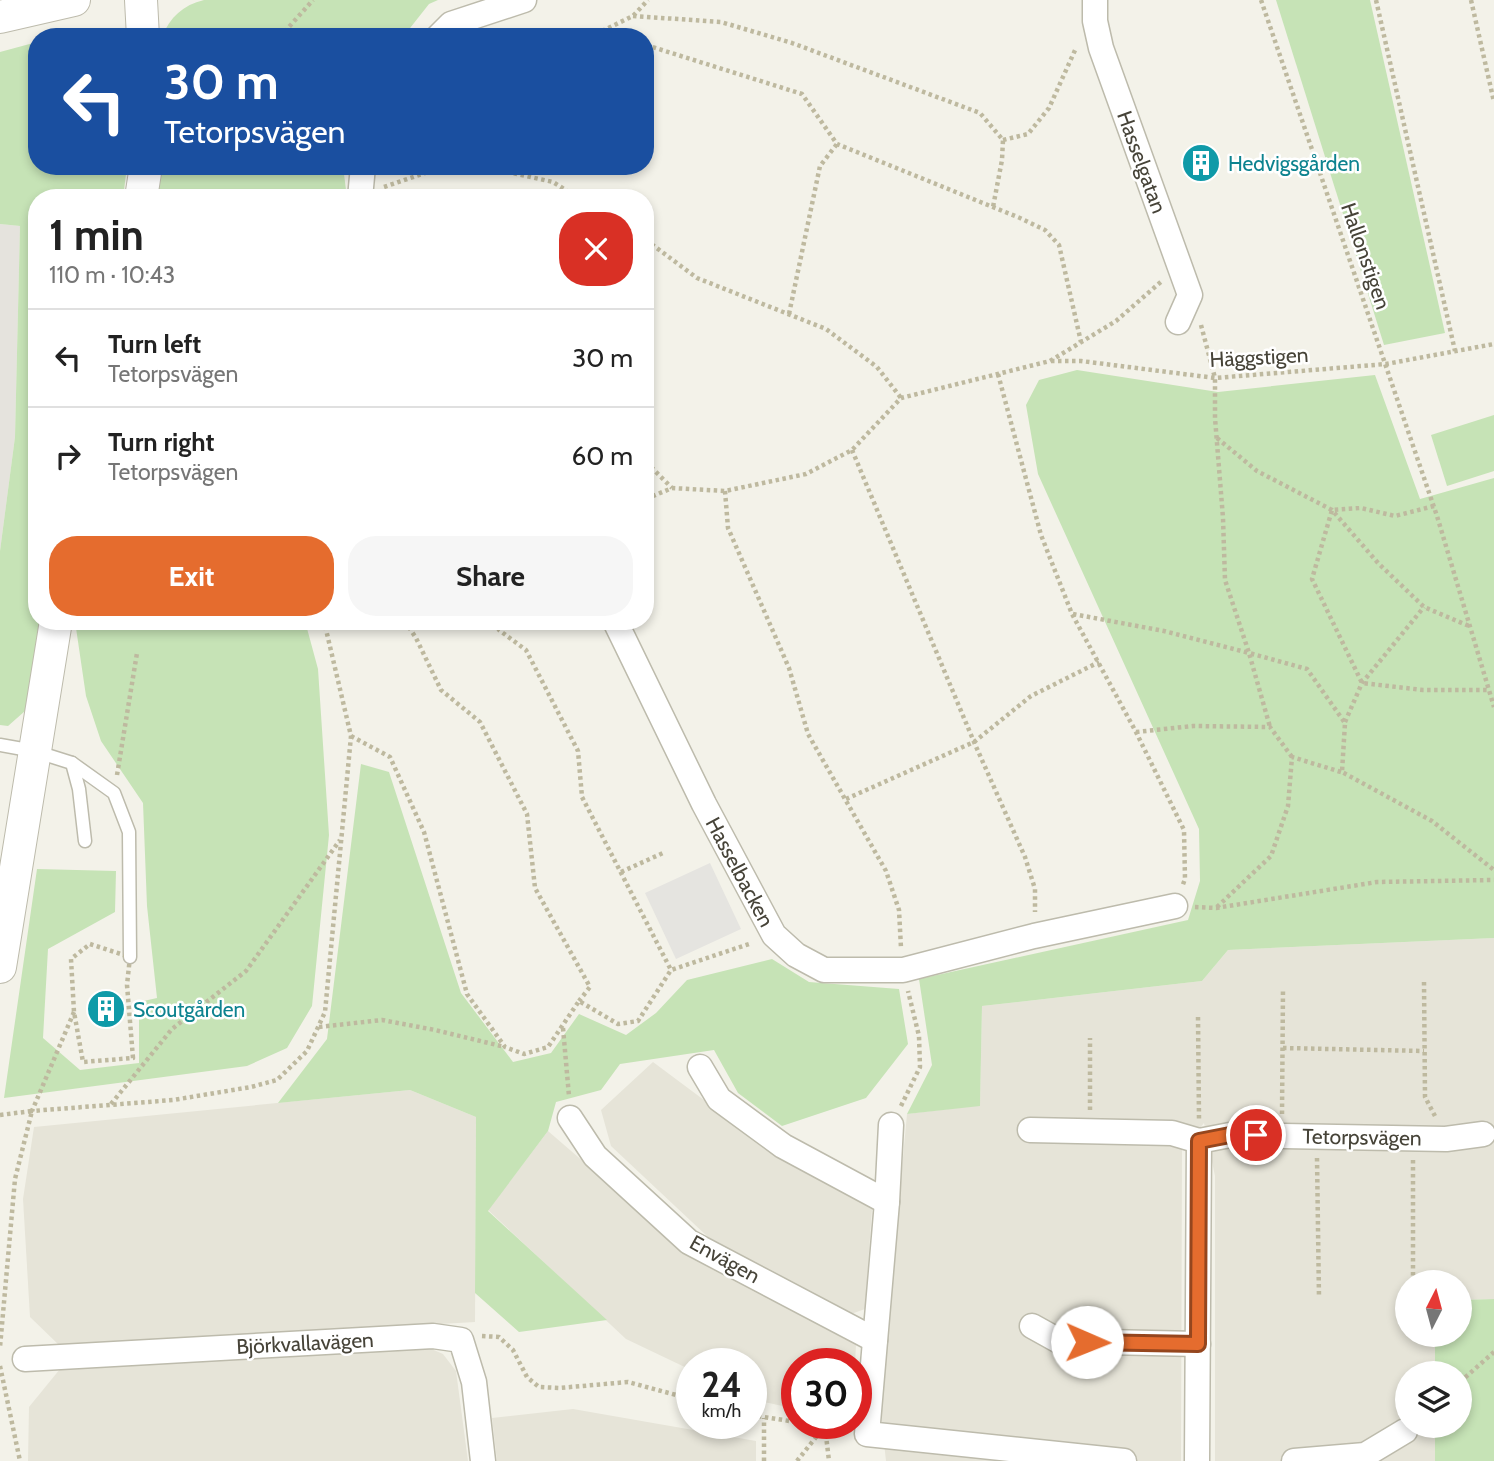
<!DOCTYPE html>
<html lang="en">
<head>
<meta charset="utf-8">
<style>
  body { margin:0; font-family:Cabin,sans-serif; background:#f6f6f6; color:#222; height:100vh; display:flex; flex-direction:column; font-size:26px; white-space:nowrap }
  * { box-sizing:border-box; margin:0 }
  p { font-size:23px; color:#767676 }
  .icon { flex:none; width:38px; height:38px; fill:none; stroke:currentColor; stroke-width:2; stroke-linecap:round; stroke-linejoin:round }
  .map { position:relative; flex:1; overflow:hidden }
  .details { position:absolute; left:28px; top:189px; width:626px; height:441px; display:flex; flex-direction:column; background:#fff; border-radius:28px; box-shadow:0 4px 10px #0003 }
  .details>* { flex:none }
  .top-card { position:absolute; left:28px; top:28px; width:626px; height:147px; border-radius:28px; box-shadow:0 4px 10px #0003; background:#1a4fa0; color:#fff; overflow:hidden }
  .needle { width:46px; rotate:6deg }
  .tools { position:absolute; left:1395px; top:1270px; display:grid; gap:14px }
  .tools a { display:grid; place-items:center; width:77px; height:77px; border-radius:50%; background:#fff; box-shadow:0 4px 10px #0003; font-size:35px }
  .speed { position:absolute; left:676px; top:1348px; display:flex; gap:14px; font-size:35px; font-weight:700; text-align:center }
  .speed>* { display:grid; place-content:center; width:91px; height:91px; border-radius:50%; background:#fff; box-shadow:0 4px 10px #0003; line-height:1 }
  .speed small { font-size:18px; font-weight:400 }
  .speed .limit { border:10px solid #d22; background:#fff; color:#111 }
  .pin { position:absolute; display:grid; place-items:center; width:60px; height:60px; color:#fff; margin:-30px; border:4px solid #fff; border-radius:50%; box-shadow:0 2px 7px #0007 }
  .me { position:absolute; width:77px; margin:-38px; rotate:91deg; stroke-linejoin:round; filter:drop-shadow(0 0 5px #0008) }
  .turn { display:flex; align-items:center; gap:24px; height:147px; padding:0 21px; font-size:32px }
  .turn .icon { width:91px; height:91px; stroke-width:2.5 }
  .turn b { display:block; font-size:49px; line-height:60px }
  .round { display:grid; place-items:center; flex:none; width:74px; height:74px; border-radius:28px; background:#f6f6f6 }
  .head { display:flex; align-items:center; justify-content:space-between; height:119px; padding:0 21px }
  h1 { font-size:42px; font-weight:800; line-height:52px }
  .cta { display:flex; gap:14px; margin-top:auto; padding:14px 21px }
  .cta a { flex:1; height:80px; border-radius:28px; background:#e56c2e; color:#fff; font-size:28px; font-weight:800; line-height:80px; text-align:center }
  .cta a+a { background:#f6f6f6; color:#222 }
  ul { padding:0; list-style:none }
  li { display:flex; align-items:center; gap:21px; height:98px; padding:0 21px; border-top:2px solid #e0e0e0 }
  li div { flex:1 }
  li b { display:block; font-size:26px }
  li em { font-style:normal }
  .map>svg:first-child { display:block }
  .residential { fill:#e6e4d8 }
  .industrial { fill:#e5e3dd }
  .green { fill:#c6e3b6 }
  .parking { fill:#e5e4e0 }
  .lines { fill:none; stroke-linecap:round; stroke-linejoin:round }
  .service-casing { stroke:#bdbbac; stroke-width:15 }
  .minor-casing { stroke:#bdbbac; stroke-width:27 }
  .tertiary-casing { stroke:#bdbbac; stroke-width:34 }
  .path { stroke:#beb99f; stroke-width:4.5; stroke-dasharray:3.5 3.5; stroke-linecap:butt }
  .service { stroke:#fff; stroke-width:12 }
  .minor { stroke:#fff; stroke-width:24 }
  .tertiary { stroke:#fff; stroke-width:32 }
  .route-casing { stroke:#95461e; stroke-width:18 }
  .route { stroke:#e56c2e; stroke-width:12 }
  .labels { text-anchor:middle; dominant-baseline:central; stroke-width:5; stroke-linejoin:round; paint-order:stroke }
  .street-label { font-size:21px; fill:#464338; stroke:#fff }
  .culture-label { font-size:21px; fill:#0d838f; stroke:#fff; text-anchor:start }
</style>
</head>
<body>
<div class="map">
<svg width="1494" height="1461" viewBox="0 0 1494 1461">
  <rect width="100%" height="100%" fill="#f3f2e9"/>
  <g class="residential">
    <path d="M1494 938V1299L1460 1300V1283H1407V1335H1435V1374H1407V1426H1435V1461H1215V1176L1204 1123 1182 1150 1181 1461H886L880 1407 907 1114 980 1105 982 1006 1202 981 1228 950Z"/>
    <path d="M653 1062 767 1147 872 1209 865 1309 851 1314 708 1237 611 1146 601 1110Z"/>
    <path d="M410 1090 476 1117 475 1322 60 1346 30 1317 23 1199 34 1127Z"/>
    <path d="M548 1131 696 1259 856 1345 855 1363H796V1409L751 1399V1363H691V1370L626 1339 488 1210Z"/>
    <path d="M427 1347 443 1354 456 1371 468 1461H28L29 1407 60 1369Z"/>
    <path d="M573 1409 756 1441V1461H497L492 1418Z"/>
  </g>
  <path class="industrial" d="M0 224 20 226 15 437 0 551Z"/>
  <g class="green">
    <path d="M204 0H438L429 4 403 37H162C170 17 183 5 204 0Z"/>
    <path d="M1276 0H1370L1445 333 1384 345Z"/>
    <path d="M37 42V166H127L123 198H37V621H41L25 711 8 726 0 725V551L15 437 20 226 0 224V52Z"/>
    <path d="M161 166H343L347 198H158Z"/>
    <path d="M1077 370 1218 392 1375 375 1420 499 1494 478V938L1228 950 1202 981 982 1006 980 1106 907 1114 932 1065 919 979 1188 920 1200 881 1199 829 1038 474 1026 405 1039 380Z"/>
    <path d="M1494 415V471L1447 486 1431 435Z"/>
    <path d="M77 621H305L318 669 329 835 312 1006 287 1048 247 1066 4 1098 37 869 116 871 115 912 48 949 43 1038 80 1070 139 1063V1002L157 998 147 906 143 803 101 741 86 696 76 628Z"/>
    <path d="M361 764 389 772 461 993 513 1062 551 1053 579 1014 626 1035 656 1013 687 980 772 959 809 982 899 989 908 1044 866 1098 782 1126 738 1093 714 1050 620 1064 601 1090 556 1102 548 1131 488 1211 607 1320 519 1332 475 1293 476 1117 410 1090 278 1103 327 1039Z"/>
    <path d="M1494 1299V1461H1435V1426H1460V1374H1435V1335H1460V1300Z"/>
  </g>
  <path class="parking" d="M710 863 741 929 676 959 645 893Z"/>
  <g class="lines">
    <defs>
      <g id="service">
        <path d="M0 745 34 751 72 763 114 793 129 832 130 957"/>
        <path d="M72 763 79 789 85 841"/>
      </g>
      <g id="minor">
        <path d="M1095 0V21L1101 48 1190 295 1178 322"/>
        <path d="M438 37 451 24 524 0"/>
        <path d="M360 198 363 166"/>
        <path d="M615 621 704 804 774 935 796 955 824 970H903L1034 936 1175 906"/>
        <path d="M700 1067 719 1099 783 1146 887 1202"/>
        <path d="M570 1118 595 1156 689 1242 875 1340"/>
        <path d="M891 1125 887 1202 867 1434 1124 1461"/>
        <path d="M1030 1130 1172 1133 1199 1141"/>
        <path d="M1032 1326 1059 1341 1198 1344"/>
        <path d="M25 1359 433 1336 461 1340 474 1382 483 1461"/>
        <path d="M1197 1461 1199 1141 1230 1135 1446 1139 1483 1134"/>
        <path d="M1294 1461 1365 1455 1405 1431"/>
      </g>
      <g id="tertiary">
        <path d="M141 0 143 37"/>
        <path d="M0 17 74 0"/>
        <path d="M141 198 146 166"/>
        <path d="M0 967 56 621"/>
      </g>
    </defs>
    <use href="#service" class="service-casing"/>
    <use href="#minor" class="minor-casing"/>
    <use href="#tertiary" class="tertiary-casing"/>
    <g class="path">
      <path d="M1261 0 1437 516 1494 707"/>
      <path d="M1376 0 1455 351"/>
      <path d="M1471 0 1494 102"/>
      <path d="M633 16 721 22 792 43 980 113 1003 140 1002 160 993 207"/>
      <path d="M602 31 633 16 648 0"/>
      <path d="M280 37 313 0"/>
      <path d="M577 37 602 31 619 37"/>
      <path d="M646 45 802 94 837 144 1020 218 1045 230 1059 245 1081 342"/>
      <path d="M1003 140 1028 134 1049 108 1076 48"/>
      <path d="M384 187 428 172 490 168 553 182 578 198"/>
      <path d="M646 240 697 278 826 329 877 367 901 398"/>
      <path d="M789 314 820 166 837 144"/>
      <path d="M1201 325 1215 378V418L1223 518 1225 580 1249 653 1307 669 1345 723 1342 772 1432 821 1494 870"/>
      <path d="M1051 361H1081L1215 378 1386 364 1494 344"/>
      <path d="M998 374 1041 535 1072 614 1136 732 1184 830 1185 879 1182 887"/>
      <path d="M1217 438 1257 471 1332 510 1378 563 1424 607 1469 626"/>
      <path d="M852 450 974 742 1025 857 1035 889V912"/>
      <path d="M646 462 672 488"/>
      <path d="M725 491 728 528 789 668 808 734 886 871 899 910 901 948"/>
      <path d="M646 499 672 488 725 491 806 474 852 450 901 398 1050 361 1116 321 1163 280"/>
      <path d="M1434 506 1395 516 1361 508 1332 510 1312 579 1362 683 1423 690H1489"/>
      <path d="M1073 614 1164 631 1249 653 1270 727"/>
      <path d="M405 621 416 638 441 690 480 722 527 814 535 888 590 987 579 1001"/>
      <path d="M496 621 499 630 526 650 578 751 582 797 671 970"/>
      <path d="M1345 722 1362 683 1424 607"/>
      <path d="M1136 732 1193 726 1270 727 1292 757"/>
      <path d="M351 736 390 757 424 832 467 994 505 1047 524 1054 548 1047 579 1001 618 1024 638 1021 671 970 752 943"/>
      <path d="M117 775 137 653"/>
      <path d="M846 799 974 742 1031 696 1099 662"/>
      <path d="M621 872 663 853"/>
      <path d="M1195 907 1216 908 1377 882 1494 880"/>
      <path d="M1217 907 1271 856 1288 806 1292 757 1341 772"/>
      <path d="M90 944 130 957 127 985 133 1058 83 1062 74 1012 71 959Z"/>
      <path d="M1424 982 1425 1097 1435 1116"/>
      <path d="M74 1012 32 1111 173 1100 251 1087 277 1080 307 1051 325 1012 351 736 324 621"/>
      <path d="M1198 1017 1199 1119"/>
      <path d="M319 1027 382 1020 435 1030 505 1047"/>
      <path d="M563 1028 569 1096"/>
      <path d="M1283 1048 1424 1051"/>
      <path d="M111 1104 172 1029 246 971 340 840"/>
      <path d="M901 1106 920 1067 919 1036 908 991"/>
      <path d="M1090 1110V1038"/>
      <path d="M1282 1114 1283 989"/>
      <path d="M0 1115 32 1111 15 1179 0 1347"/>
      <path d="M1317 1158 1319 1298"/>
      <path d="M1413 1160V1283"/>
      <path d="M482 1336 499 1337 513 1350 527 1377 539 1387 559 1388 628 1382 691 1399"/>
      <path d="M0 1366 20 1461"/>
      <path d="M1460 1382 1494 1352"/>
      <path d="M751 1415 796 1422"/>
      <path d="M799 1423 847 1430"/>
      <path d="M825 1427 829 1461"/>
      <path d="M764 1461V1418"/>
      <path d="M797 1461 824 1427"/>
    </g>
    <use href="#service" class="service"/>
    <use href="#minor" class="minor"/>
    <use href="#tertiary" class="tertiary"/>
  </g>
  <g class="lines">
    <defs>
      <path id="route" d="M1087 1342 1198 1344 1199 1141 1230 1135H1256"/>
    </defs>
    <use href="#route" class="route-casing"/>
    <use href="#route" class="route"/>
  </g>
  <defs>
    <symbol id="building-disc" viewBox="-11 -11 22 22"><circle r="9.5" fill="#0f9aa8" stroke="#fff"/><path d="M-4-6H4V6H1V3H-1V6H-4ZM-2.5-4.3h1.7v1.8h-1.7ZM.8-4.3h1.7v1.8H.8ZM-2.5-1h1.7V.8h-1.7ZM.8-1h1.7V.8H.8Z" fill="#fff"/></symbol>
  </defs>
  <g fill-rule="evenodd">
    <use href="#building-disc" x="1179" y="141" width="44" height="44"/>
    <use href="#building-disc" x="84" y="987" width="44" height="44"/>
  </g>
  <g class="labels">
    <g class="street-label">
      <text transform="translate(1142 162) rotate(70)">Hasselgatan</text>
      <text transform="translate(1366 256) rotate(71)">Hallonstigen</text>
      <text transform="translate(1259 357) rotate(-3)">Häggstigen</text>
      <text transform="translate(740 872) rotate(62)">Hasselbacken</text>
      <text transform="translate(1362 1137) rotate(1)">Tetorpsvägen</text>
      <text transform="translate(725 1259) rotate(29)">Envägen</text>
      <text transform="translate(305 1343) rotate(-3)">Björkvallavägen</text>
    </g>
    <g class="culture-label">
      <text x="1228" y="163">Hedvigsgården</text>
      <text x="133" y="1009">Scoutgården</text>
    </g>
  </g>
</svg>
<div class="tools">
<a><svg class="needle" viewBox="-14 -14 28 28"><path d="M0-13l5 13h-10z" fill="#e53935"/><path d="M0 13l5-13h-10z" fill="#767676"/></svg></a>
<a><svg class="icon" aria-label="layers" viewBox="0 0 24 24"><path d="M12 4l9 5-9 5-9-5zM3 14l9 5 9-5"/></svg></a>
</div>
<div class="speed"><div>24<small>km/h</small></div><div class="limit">30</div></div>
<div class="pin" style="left:1256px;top:1135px;background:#d93025"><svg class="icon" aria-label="arrive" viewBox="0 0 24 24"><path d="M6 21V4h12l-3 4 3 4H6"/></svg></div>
<svg class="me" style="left:1087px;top:1342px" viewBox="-20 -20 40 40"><circle r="19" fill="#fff"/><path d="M0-13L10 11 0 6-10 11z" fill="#e56c2e"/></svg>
<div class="top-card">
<div class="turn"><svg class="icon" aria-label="left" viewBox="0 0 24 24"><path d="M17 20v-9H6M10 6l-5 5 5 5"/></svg><div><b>30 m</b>Tetorpsvägen</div></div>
</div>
<section class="details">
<div class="head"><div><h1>1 min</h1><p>110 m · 10:43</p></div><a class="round" style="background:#d93025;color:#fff"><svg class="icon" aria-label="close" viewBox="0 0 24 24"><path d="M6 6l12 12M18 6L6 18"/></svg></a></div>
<ul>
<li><svg class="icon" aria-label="left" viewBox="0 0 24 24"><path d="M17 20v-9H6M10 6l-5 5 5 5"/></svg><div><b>Turn left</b><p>Tetorpsvägen</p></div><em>30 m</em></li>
<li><svg class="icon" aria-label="right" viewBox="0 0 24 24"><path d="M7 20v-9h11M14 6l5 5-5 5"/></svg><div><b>Turn right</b><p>Tetorpsvägen</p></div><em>60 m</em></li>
</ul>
<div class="cta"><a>Exit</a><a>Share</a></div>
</section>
</div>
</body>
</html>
